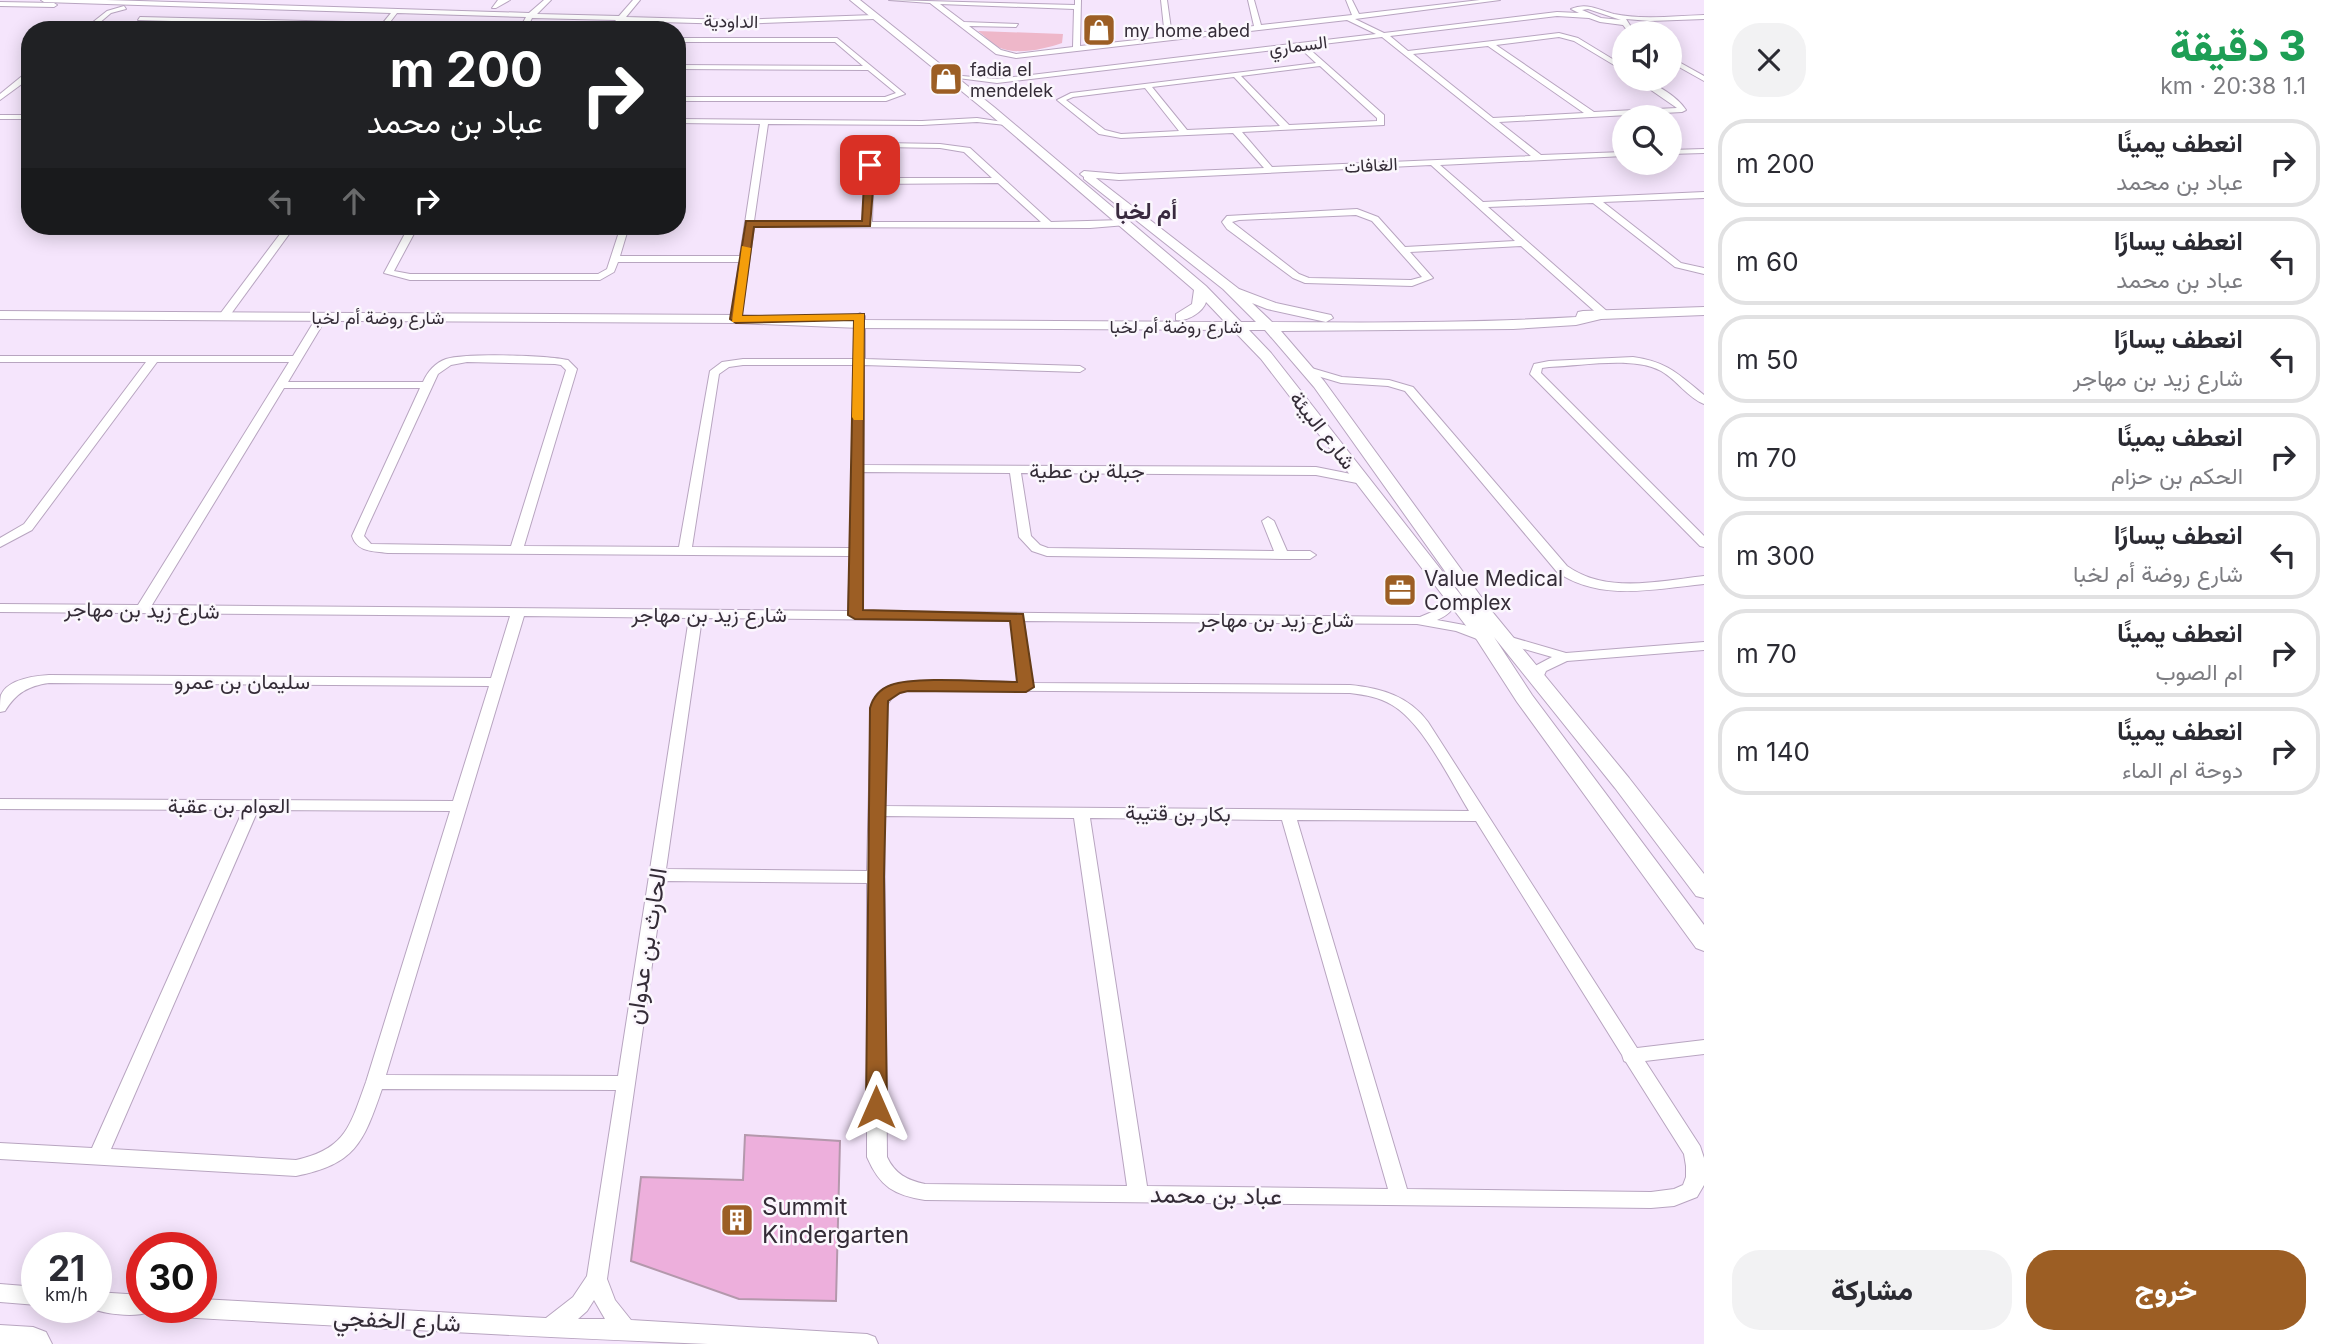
<!DOCTYPE html>
<html lang="ar">
<head>
<meta charset="utf-8">
<style>
  body { margin:0; font-family:Inter,Vazirmatn,sans-serif; background:#f2f2f3; color:#2b2b33; direction:rtl; height:100vh; display:flex; flex-direction:column; font-size:26px; white-space:nowrap }
  * { box-sizing:border-box; margin:0 }
  p { font-size:23px; color:#7c7c81 }
  .icon { flex:none; width:38px; height:38px; fill:none; stroke:currentColor; stroke-width:2; stroke-linecap:round; stroke-linejoin:round }
  .map { position:relative; flex:1; overflow:hidden; direction:ltr }
  .sheet { display:flex; flex-direction:column; background:#fff; width:630px }
  .sheet>* { flex:none }
  .top-card { position:absolute; left:21px; top:21px; width:665px; height:214px; border-radius:28px; box-shadow:0 4px 18px #0003; direction:rtl; background:#202124; color:#fff; overflow:hidden }
  .controls { position:absolute; left:1612px; top:21px; display:grid; gap:14px }
  .controls a { display:grid; place-items:center; width:70px; height:70px; border-radius:50%; background:#fff; box-shadow:0 4px 18px #0003; font-size:35px }
  .speed { position:absolute; left:21px; top:1232px; display:flex; gap:14px; font-size:35px; font-weight:700; text-align:center }
  .speed>* { display:grid; place-content:center; width:91px; height:91px; border-radius:50%; background:#fff; box-shadow:0 4px 18px #0003; line-height:1 }
  .speed small { font-size:18px; font-weight:400 }
  .speed .limit { border:10px solid #d22; background:#fff; color:#111 }
  .pin { position:absolute; display:grid; place-items:center; width:60px; height:60px; color:#fff; margin:-30px; border-radius:14px; box-shadow:0 4px 10px #0006 }
  .me { position:absolute; width:77px; margin:-38px; rotate:0deg; stroke-linejoin:round; filter:drop-shadow(0 0 5px #0008) }
  .turn { display:flex; align-items:center; gap:24px; height:147px; padding:0 28px; font-size:32px }
  .turn .icon { width:91px; height:91px; stroke-width:2.5 }
  .turn b { display:block; font-size:49px; line-height:60px }
  .lanes { display:flex; align-items:center; height:66px; padding:0 28px; background:#0003; justify-content:center; gap:35px; direction:ltr }
  .lanes .off { opacity:.35 }
  .round { display:grid; place-items:center; flex:none; width:74px; height:74px; border-radius:28px; background:#f2f2f3 }
  .head { display:flex; align-items:center; justify-content:space-between; height:119px; padding:0 28px }
  h1 { font-size:42px; font-weight:800; line-height:52px; color:#1e9e55 }
  .button { display:flex; gap:14px; margin-top:auto; padding:14px 28px }
  .button a { flex:1; height:80px; border-radius:28px; background:#9c5e24; color:#fff; font-size:28px; font-weight:800; line-height:80px; text-align:center }
  .button a+a { background:#f2f2f3; color:#2b2b33 }
  ul { padding:0; list-style:none }
  li { display:flex; align-items:center; gap:21px; height:88px; margin:0 14px 10px; padding:0 14px; border:4px solid #e1e1e2; border-radius:28px }
  li div { flex:1 }
  li b { display:block; font-size:26px }
  li em { font-style:normal }
  main { display:flex; flex:1; min-height:0 }
  .map>svg:first-child { display:block }
  .green { fill:#eeb7c9 }
  .building { fill:#edafdc; stroke:#b498ac; stroke-width:2 }
  .lines { fill:none; stroke-linecap:round; stroke-linejoin:round }
  .street-casing { stroke:#b8a5c0; stroke-width:2 }
  .secondary-casing { stroke:#b8a5c0; stroke-width:2 }
  .highway-casing { stroke:#b8a5c0; stroke-width:2 }
  .street { fill:#fff; fill-rule:evenodd }
  .secondary { fill:#fff; fill-rule:evenodd }
  .highway { fill:#fff; fill-rule:evenodd }
  .route { fill:#9c5e24; stroke:#653d17; stroke-width:2 }
  .slow { fill:#f59e0b }
  .labels { text-anchor:middle; dominant-baseline:central; stroke-width:5; stroke-linejoin:round; paint-order:stroke }
  .far-street-label { font-size:18px; fill:#342c37; stroke:#fbf7fd }
  .far-poi-label { font-size:18px; fill:#342c37; stroke:#fbf7fd; text-anchor:start }
  .street-label { font-size:21px; fill:#342c37; stroke:#fbf7fd }
  .poi-label { font-size:21px; fill:#342c37; stroke:#fbf7fd; text-anchor:start }
  .far-district-label { font-size:23px; font-weight:bold; fill:#392a3f; stroke:#fbf7fd }
  .near-street-label { font-size:24px; fill:#342c37; stroke:#fbf7fd }
  .near-poi-label { font-size:24px; fill:#342c37; stroke:#fbf7fd; text-anchor:start }
</style>
</head>
<body>
<main>
<section class="sheet">
<div class="head"><div><h1>3 دقيقة</h1><p>1.1 km · 20:38</p></div><a class="round"><svg class="icon" aria-label="close" viewBox="0 0 24 24"><path d="M6 6l12 12M18 6L6 18"/></svg></a></div>
<ul>
<li><svg class="icon" aria-label="right" viewBox="0 0 24 24"><path d="M7 20v-9h11M14 6l5 5-5 5"/></svg><div><b>انعطف يمينًا</b><p>عباد بن محمد</p></div><em>200 m</em></li>
<li><svg class="icon" aria-label="left" viewBox="0 0 24 24"><path d="M17 20v-9H6M10 6l-5 5 5 5"/></svg><div><b>انعطف يسارًا</b><p>عباد بن محمد</p></div><em>60 m</em></li>
<li><svg class="icon" aria-label="left" viewBox="0 0 24 24"><path d="M17 20v-9H6M10 6l-5 5 5 5"/></svg><div><b>انعطف يسارًا</b><p>شارع زيد بن مهاجر</p></div><em>50 m</em></li>
<li><svg class="icon" aria-label="right" viewBox="0 0 24 24"><path d="M7 20v-9h11M14 6l5 5-5 5"/></svg><div><b>انعطف يمينًا</b><p>الحكم بن حزام</p></div><em>70 m</em></li>
<li><svg class="icon" aria-label="left" viewBox="0 0 24 24"><path d="M17 20v-9H6M10 6l-5 5 5 5"/></svg><div><b>انعطف يسارًا</b><p>شارع روضة أم لخبا</p></div><em>300 m</em></li>
<li><svg class="icon" aria-label="right" viewBox="0 0 24 24"><path d="M7 20v-9h11M14 6l5 5-5 5"/></svg><div><b>انعطف يمينًا</b><p>ام الصوب</p></div><em>70 m</em></li>
<li><svg class="icon" aria-label="right" viewBox="0 0 24 24"><path d="M7 20v-9h11M14 6l5 5-5 5"/></svg><div><b>انعطف يمينًا</b><p>دوحة ام الماء</p></div><em>140 m</em></li>
</ul>
<div class="button"><a>خروج</a><a>مشاركة</a></div>
</section>
<div class="map">
<svg width="1704" height="1344" viewBox="0 0 1704 1344">
  <rect width="100%" height="100%" fill="#f5e5fc"/>
  <path class="green" d="M978 31 1063 34 1062 43C1046 49 1017 55 1000 48 993 45 985 36 978 31Z"/>
  <path class="building" d="M745 1135 840 1141 836 1301 739 1299 631 1261 641 1177 743 1180Z"/>
  <g class="lines">
    <defs>
      <g id="street">
        <path d="M41 0H106L529 13 544 0H551L537 14 619 16 633 0H640L626 17 733 20 874 15 877 17 874 19 733 24 623 21 615 30H608L616 20 532 18 526 30H519L526 17 397 13 384 30H377L391 13 44 2Z"/>
        <path d="M498 0H510L496 8H492Z"/>
        <path d="M889 0 1075 5V0H1081L1080 46 1165 37 1161 0H1167L1172 36 1254 26 1248 0H1254L1261 25 1352 15 1346 0H1352L1359 14 1480 0H1500L1355 19 1384 33 1557 12 1579 13 1571 9C1587 2 1598 10 1614 14 1642 20 1675 16 1704 15V19L1650 21 1626 19 1635 33H1629L1623 25 1600 22 1589 18 1557 16 1390 36 1408 51 1559 33 1578 38 1624 66V71L1574 41 1559 37 1496 45 1594 112 1677 108 1635 79C1651 79 1678 97 1686 110L1682 112 1499 122 1541 155 1624 152V156L1440 165 1483 202 1704 192V198L1603 202 1681 263 1704 268V274L1675 267 1593 203 1488 207 1609 313V317H1601L1521 246 1410 252 1433 278 1412 286 1305 283 1293 278 1227 229 1222 222 1227 216 1357 209 1378 217 1405 247 1515 241 1431 165 1119 180 1084 177 1080 174 1084 171 1119 174 1264 168 1233 133 1121 138 1099 134 1057 100 1071 93 1316 63 1299 47 997 83 958 78 962 76 997 79 1376 34 1347 20 1016 58 996 54 930 3ZM940 4 1074 9 1073 47 1016 54 1001 50 969 26 1016 27 1018 24 964 22ZM1588 9 1621 20 1601 18 1582 10ZM1382 37 1531 156 1272 167 1242 132 1384 125V115L1306 46ZM1488 46 1584 113 1493 118 1413 54ZM1320 66 1377 118V121L1289 125 1241 76ZM1234 77 1280 126 1187 130 1152 87ZM1145 88 1179 131 1121 134 1105 130 1066 100 1073 97ZM1356 215 1372 221 1422 277 1411 280 1309 278 1299 274 1232 222 1239 220Z"/>
        <path d="M0 2 54 3 57 5 54 7 0 6Z"/>
        <path d="M124 6 126 9 111 13 91 30H83L107 11Z"/>
        <path d="M140 17 346 22 349 24 346 26 138 20Z"/>
        <path d="M677 38H837L905 94 886 101H677V97H885L896 93 868 70 677 69V65L863 66 835 42H677Z"/>
        <path d="M1670 57 1704 76V81L1670 62Z"/>
        <path d="M27 72H30V78L0 100V94Z"/>
        <rect x="0" y="115" width="30" height="4"/>
        <path d="M977 118 1010 123 1006 125 977 122 922 125 768 124 754 221 863 222 866 150 882 143 940 144 970 148 1051 222 1123 220 1128 223 1126 225 1090 228 754 227 741 319 736 322 731 319 739 262H618L614 272 600 280H410L384 273 409 226H629L620 256H740L760 124 677 123V119L922 121ZM883 147 940 148 964 152 992 178H873L874 151ZM998 183 1041 222H872L873 184ZM416 230 619 232 607 269 598 274H410L394 271Z"/>
        <path d="M1704 149V153L1670 154V150Z"/>
        <path d="M286 226H295L228 318H220V314Z"/>
        <path d="M860 313 865 316V359L1080 366 1085 369 1080 372 864 365 863 465 1316 467 1366 477 1368 480 1362 484 1316 475 1021 473 1031 536 1040 545 1048 548 1274 551 1262 521 1268 517 1274 521 1287 551H1310L1316 555 1310 559H1282L1047 556 1032 551 1019 537 1010 473 863 472 862 611 1420 617 1439 609 1446 592H1456C1460 605 1449 615 1437 620L1464 625 1490 635 1492 638 1490 641 1485 642 1456 631 1417 624 1024 621 1032 683 1350 685C1381 688 1409 696 1428 722L1637 1048 1704 1040V1054L1645 1061 1700 1146 1704 1158V1185L1697 1197 1674 1206 1651 1208 925 1200C894 1195 880 1187 867 1157V883L664 881 607 1279 615 1300 631 1320 867 1334 875 1337 878 1344C821 1344 764 1344 708 1344 532 1337 355 1327 179 1317L172 1314 169 1307H201V1299L546 1318 573 1297 587 1276 616 1090 382 1089C363 1144 355 1164 296 1176L0 1159V1143L92 1148 243 810 0 809V799L453 801 489 686 49 683C28 686 16 693 5 711L0 712C0 707 0 699 1 695 8 679 34 676 49 675L491 678 510 616 0 612V604L138 605 289 362H157L32 530 0 547V538L24 524 146 362H0V356H293L318 315 322 314 327 317 288 382H423C428 371 435 363 446 359 466 353 546 355 568 360L577 369 524 546 679 547 710 371 722 362 743 359H854L855 316ZM467 362 555 364 561 365 566 370 511 546 371 544 364 536 367 528 438 374 451 365ZM743 365H854L850 548 692 547 719 374 729 367ZM284 388H420L352 536C357 552 373 551 388 553L850 556 848 611 152 605ZM524 616 689 618 618 1076 386 1075ZM702 618 1011 621 1018 682C988 682 912 676 887 687 878 691 874 699 871 708L867 871 666 869ZM908 690 1350 693C1365 695 1379 697 1392 705 1423 723 1450 780 1469 811L884 806 885 708 894 695ZM258 810 450 811 366 1082C350 1126 346 1149 296 1160L111 1149ZM884 816 1074 818 1127 1186 925 1184C907 1180 895 1174 887 1157ZM1090 818 1282 820 1388 1189 1147 1186ZM1297 820 1476 821 1622 1055 1624 1061 1626 1062 1684 1154 1686 1166V1177L1683 1185 1674 1189 1651 1192 1407 1189ZM594 1300 605 1319H578L587 1311Z"/>
        <path d="M1633 357C1668 362 1678 374 1704 395V404C1688 398 1677 380 1661 371 1634 356 1581 366 1549 367L1542 368 1541 373 1704 536V547L1700 546 1530 374 1534 364 1549 361Z"/>
        <path d="M1308 367 1342 377 1389 380 1413 387 1567 566C1606 594 1659 581 1704 576V584C1655 589 1600 602 1557 572L1405 391 1388 386 1341 383 1304 372V368Z"/>
        <path d="M1504 635 1566 653 1704 642V650L1567 661 1546 671 1541 682 1536 683 1529 679 1535 666 1552 657 1499 642 1497 639 1499 636Z"/>
        <path d="M0 1284 37 1287V1305L0 1302Z"/>
        <path d="M96 1292 142 1295V1307H151L149 1312C134 1318 103 1314 88 1307H96Z"/>
      </g>
      <path id="secondary" d="M850 0H860L994 107 1206 286 1241 322H1256L1223 289 1084 179V175H1092L1239 289 1276 303 1331 315 1333 318 1326 322 1267 309 1252 303 1272 322C1373 323 1475 323 1576 317L1578 312 1583 311 1704 307V315L1601 319 1576 325 1513 329 1281 331 1324 381 1490 609 1629 778 1704 874V898L1696 896 1615 788 1494 637 1532 695 1704 925V951L1696 948 1517 702 1477 640 1261 359 1233 330 860 328 736 323 0 319V311L736 315 860 320 1225 322 1206 302C1203 312 1187 322 1176 320V314L1192 304 1194 290 986 111ZM1249 330H1265L1314 387 1471 608 1271 353Z"/>
      <path id="highway" d="M0 1325 33 1327 46 1332 52 1344H0Z"/>
    </defs>
    <use href="#street" class="street-casing"/>
    <use href="#secondary" class="secondary-casing"/>
    <use href="#highway" class="highway-casing"/>
    <use href="#street" class="street"/>
    <use href="#secondary" class="secondary"/>
    <use href="#highway" class="highway"/>
  </g>
  <path class="route" d="M870 163 875 165 870 226 754 227 742 316 864 314 863 610 1023 614 1034 687 1026 692 908 691 900 693 888 701 884 877 887 1107 884 1113 876 1116 869 1113 866 1107 870 708C873 697 880 689 891 685 916 676 987 682 1017 682L1010 621 855 619 848 615 854 320 736 323 730 319 746 221H862L865 165Z"/>
  <path class="slow" d="M742 246 751 248 742 316 864 314 863 420H854L852 417 854 320 732 322Z"/>
  <defs>
    <symbol id="shop-square" viewBox="-11 -11 22 22"><rect x="-9" y="-9" width="18" height="18" rx="4" fill="#9c5e24" stroke="#fbf7fd"/><path d="M-5-2.5h2.3a2.7 3.5 0 0 1 5.4 0H5L5.5 6h-11ZM-1.5-2.5h3a1.5 2.3 0 0 0-3 0Z" fill="#fff"/></symbol>
    <symbol id="office-square" viewBox="-11 -11 22 22"><rect x="-9" y="-9" width="18" height="18" rx="4" fill="#9c5e24" stroke="#fbf7fd"/><path d="M-6-3h4V-5.5h4V-3h4V5H-6ZM-1-4.5V-3h2v-1.5ZM-6 0V1H6V0Z" fill="#fff"/></symbol>
    <symbol id="building-square" viewBox="-11 -11 22 22"><rect x="-9" y="-9" width="18" height="18" rx="4" fill="#9c5e24" stroke="#fbf7fd"/><path d="M-4-6H4V6H1V3H-1V6H-4ZM-2.5-4.3h1.7v1.8h-1.7ZM.8-4.3h1.7v1.8H.8ZM-2.5-1h1.7V.8h-1.7ZM.8-1h1.7V.8H.8Z" fill="#fff"/></symbol>
  </defs>
  <g fill-rule="evenodd">
    <use href="#shop-square" x="1080" y="11" width="38" height="38"/>
    <use href="#shop-square" x="927" y="60" width="38" height="38"/>
    <use href="#office-square" x="1381" y="571" width="38" height="38"/>
    <use href="#building-square" x="718" y="1201" width="38" height="38"/>
  </g>
  <g class="labels">
    <g class="far-street-label">
      <text transform="translate(731 21) rotate(1)">الداودية</text>
      <text transform="translate(1298 45) rotate(-7)">السماري</text>
      <text transform="translate(1371 165) rotate(-3)">الغافات</text>
      <text x="378" y="317">شارع روضة أم لخبا</text>
      <text x="1176" y="326">شارع روضة أم لخبا</text>
    </g>
    <g class="far-poi-label">
      <text x="1124" y="30">my home abed</text>
      <text x="970" y="69">fadia el<tspan x="970" dy="21">mendelek</tspan></text>
    </g>
    <g class="street-label">
      <text transform="translate(1323 430) rotate(52)">شارع البيئة</text>
      <text x="1087" y="470">جبلة بن عطية</text>
      <text transform="translate(142 610) rotate(1)">شارع زيد بن مهاجر</text>
      <text x="709" y="614">شارع زيد بن مهاجر</text>
      <text x="1276" y="619">شارع زيد بن مهاجر</text>
      <text x="242" y="681">سليمان بن عمرو</text>
      <text x="229" y="805">العوام بن عقبة</text>
      <text transform="translate(1178 813) rotate(1)">بكار بن قتيبة</text>
    </g>
    <g class="poi-label">
      <text x="1424" y="578">Value Medical<tspan x="1424" dy="24">Complex</tspan></text>
    </g>
    <g class="far-district-label">
      <text x="1146" y="211">أم لخبا</text>
    </g>
    <g class="near-street-label">
      <text transform="translate(646 946) rotate(-81)">الحارث بن عدوان</text>
      <text transform="translate(1216 1195) rotate(1)">عباد بن محمد</text>
      <text transform="translate(397 1320) rotate(3)">شارع الخفجي</text>
    </g>
    <g class="near-poi-label">
      <text x="762" y="1206">Summit<tspan x="762" dy="28">Kindergarten</tspan></text>
    </g>
  </g>
</svg>
<div class="controls">
<a><svg class="icon" aria-label="sound" viewBox="0 0 24 24"><path d="M4 9h4l5-4v14l-5-4H4zM17 9q2 3 0 6"/></svg></a>
<a><svg class="icon" aria-label="search" viewBox="0 0 24 24"><circle cx="10" cy="10" r="6"/><path d="M15 15l6 6"/></svg></a>
</div>
<div class="speed"><div>21<small>km/h</small></div><div class="limit">30</div></div>
<div class="pin" style="left:870px;top:165px;background:#d93025"><svg class="icon" aria-label="arrive" viewBox="0 0 24 24"><path d="M6 21V4h12l-3 4 3 4H6"/></svg></div>
<svg class="me" style="left:876px;top:1107px" viewBox="-20 -20 40 40"><path d="M0-17L14 15 0 8-14 15z" fill="#9c5e24" stroke="#fff" stroke-width="4"/></svg>
<div class="top-card">
<div class="turn"><svg class="icon" aria-label="right" viewBox="0 0 24 24"><path d="M7 20v-9h11M14 6l5 5-5 5"/></svg><div><b>200 m</b>عباد بن محمد</div></div>
<div class="lanes"><svg class="icon off" aria-label="left" viewBox="0 0 24 24"><path d="M17 20v-9H6M10 6l-5 5 5 5"/></svg><svg class="icon off" aria-label="ahead" viewBox="0 0 24 24"><path d="M12 20V5M6 11l6-6 6 6"/></svg><svg class="icon" aria-label="right" viewBox="0 0 24 24"><path d="M7 20v-9h11M14 6l5 5-5 5"/></svg></div>
</div>
</div>
</main>
</body>
</html>
